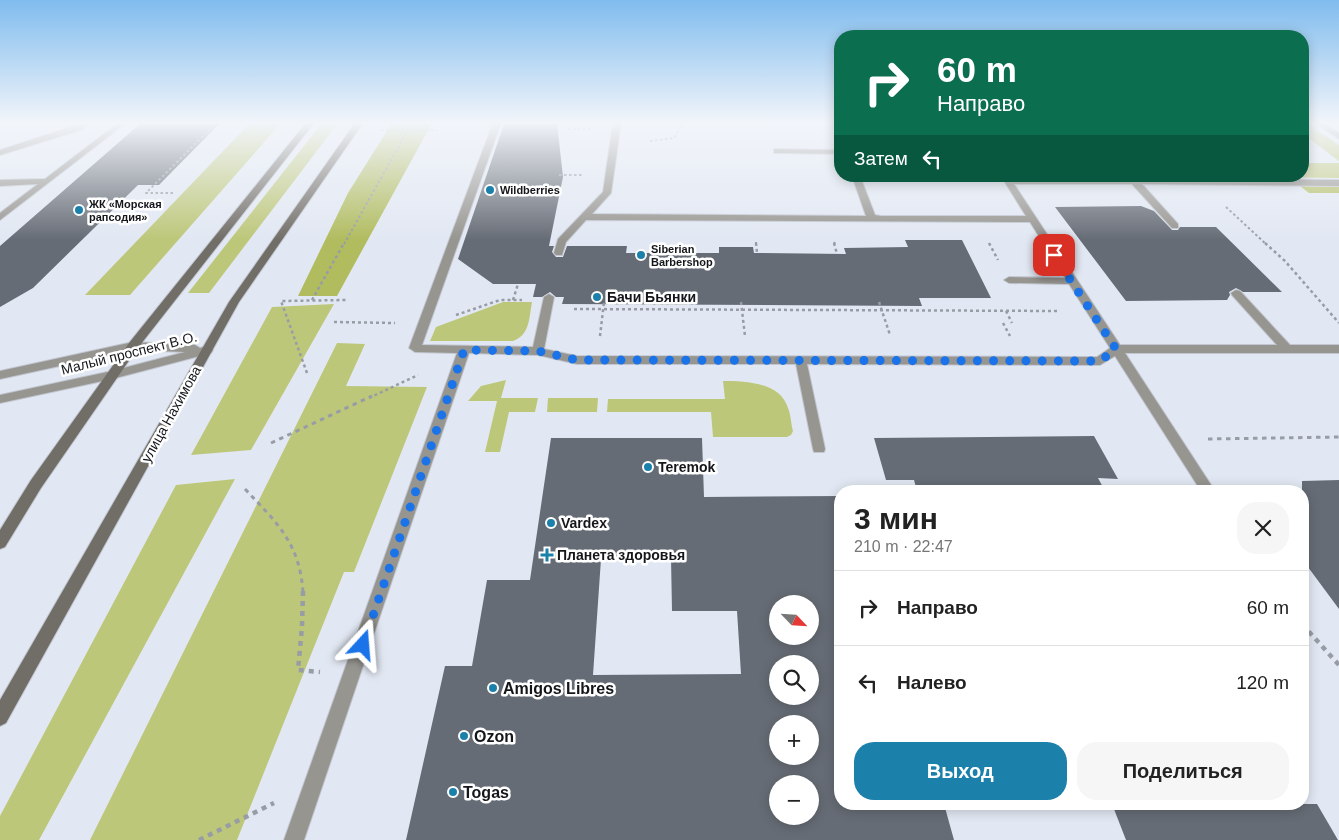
<!DOCTYPE html>
<html lang="ru">
<head>
<meta charset="utf-8">
<style>
  body { margin:0; font-family:Arial,sans-serif; background:#f6f6f6; color:#222; height:100vh; display:flex; flex-direction:column; font-size:19px; white-space:nowrap }
  * { box-sizing:border-box; margin:0 }
  p { font-size:16px; color:#767676 }
  .icon { flex:none; width:28px; height:28px; fill:none; stroke:currentColor; stroke-width:2; stroke-linecap:round; stroke-linejoin:round }
  .map { position:relative; flex:1; overflow:hidden }
  .side { position:absolute; left:834px; top:485px; width:475px; height:325px; display:flex; flex-direction:column; background:#fff; border-radius:20px; box-shadow:0 2px 12px #0003 }
  .side>* { flex:none }
  .top-card { position:absolute; left:834px; top:30px; width:475px; height:152px; border-radius:20px; box-shadow:0 2px 12px #0003; background:#0b6e4f; color:#fff; overflow:hidden }
  .needle { width:32px; rotate:115deg }
  .buttons { position:absolute; left:769px; top:595px; display:grid; gap:10px }
  .buttons a { display:grid; place-items:center; width:50px; height:50px; border-radius:50%; background:#fff; box-shadow:0 2px 12px #0003; font-size:25px }
  .pin { position:absolute; display:grid; place-items:center; width:42px; height:42px; color:#fff; margin:-21px; border-radius:10px; box-shadow:0 2px 8px #0006 }
  .me { position:absolute; width:55px; margin:-28px; rotate:19deg; stroke-linejoin:round; filter:drop-shadow(0 0 4px #0008) }
  .turn { display:flex; align-items:center; gap:18px; height:105px; padding:0 20px; font-size:22px }
  .turn .icon { width:65px; height:65px; stroke-width:2.5 }
  .turn b { display:block; font-size:35px; line-height:42px }
  .then { display:flex; align-items:center; height:48px; padding:0 20px; background:#0003; gap:10px; font-size:19px }
  .round { display:grid; place-items:center; flex:none; width:52px; height:52px; border-radius:20px; background:#f6f6f6 }
  .summary { display:flex; align-items:center; justify-content:space-between; height:85px; padding:0 20px }
  h1 { font-size:30px; font-weight:700; line-height:38px }
  .action { display:flex; gap:10px; margin-top:auto; padding:10px 20px }
  .action a { flex:1; height:58px; border-radius:20px; background:#1b81ab; color:#fff; font-size:20px; font-weight:700; line-height:58px; text-align:center }
  .action a+a { background:#f6f6f6; color:#222 }
  ul { padding:0; list-style:none }
  li { display:flex; align-items:center; gap:15px; height:75px; padding:0 20px; border-top:1px solid #e0e0e0 }
  li div { flex:1 }
  li b { display:block; font-size:19px }
  li em { font-style:normal }
  .map>svg:first-child { display:block }
  .green { fill:#bdc779 }
  .forest { fill:#b1bc5f }
  .building { fill:#666c75; fill-rule:evenodd }
  .lines { fill:none; stroke-linecap:round; stroke-linejoin:round }
  .service-casing { stroke:#c1c6d0; stroke-width:2 }
  .tertiary-casing { stroke:#c1c6d0; stroke-width:2 }
  .secondary-casing { stroke:#c1c6d0; stroke-width:2 }
  .path-far3 { stroke:#989da5; stroke-width:2; stroke-dasharray:2.5 2.5; stroke-linecap:butt }
  .path-far2 { stroke:#989da5; stroke-width:2.5; stroke-dasharray:3 3; stroke-linecap:butt }
  .path-far1 { stroke:#989da5; stroke-width:3; stroke-dasharray:4.5 4.5; stroke-linecap:butt }
  .path { stroke:#989da5; stroke-width:4.5; stroke-dasharray:5 5; stroke-linecap:butt }
  .service { fill:#979590; fill-rule:evenodd }
  .tertiary { fill:#979590; fill-rule:evenodd }
  .secondary { fill:#716d67; fill-rule:evenodd }
  .route { stroke:#1a73e8; stroke-width:9; stroke-dasharray:0 16.2 }
  .poi-dot { fill:#1b81ab; stroke:#fff; stroke-width:2 }
  .labels { text-anchor:middle; dominant-baseline:central; stroke-width:5; stroke-linejoin:round; paint-order:stroke }
  .far-poi-label { font-size:11px; font-weight:bold; fill:#14161a; stroke:#fff; text-anchor:start }
  .poi-label { font-size:14px; font-weight:bold; fill:#14161a; stroke:#fff; text-anchor:start }
  .street-label { font-size:14px; fill:#14161a; stroke:#fff }
  .near-poi-label { font-size:16px; font-weight:bold; fill:#14161a; stroke:#fff; text-anchor:start }
</style>
</head>
<body>
<div class="map">
<svg width="1339" height="840" viewBox="0 0 1339 840">
  <rect width="100%" height="100%" fill="#e2e8f3"/>
  <g class="green">
    <path d="M250 123H281L130 295H85Z"/>
    <path d="M322 123H338L209 293H188Z"/>
    <path d="M1303 123H1307L1339 145V161L1303 134Z"/>
    <path d="M1303 163H1339V178L1208 176H1302Z"/>
    <path d="M503 302H532C529 318 530 335 513 341H430L436 327Z"/>
    <path d="M334 304 251 450 191 455 272 307Z"/>
    <path d="M337 343 365 344 346 386 427 387 354 572H344L237 840H90Z"/>
    <path d="M506 380 501 398H538L535 412H509L500 452H485L497 401H468L481 386Z"/>
    <path d="M723 381C745 381 780 382 788 408 791 415 791 424 793 431L791 435 787 437H713L711 412H607L608 399H725Z"/>
    <path d="M548 398H598L597 412H547Z"/>
    <path d="M235 479 39 840H0V816L176 485Z"/>
  </g>
  <g class="forest">
    <path d="M392 123H432L337 296H298L348 193Z"/>
    <path d="M1300 186 1339 187V193H1309Z"/>
  </g>
  <g class="building">
    <path d="M141 123H220L159 185H138L33 288 0 307V246Z"/>
    <path d="M521 123H557L563 177 549 246H554L552 252 556 257H563L567 246H627L626 253H719V247H753L754 253 846 254 844 248 908 247 905 240H962L991 298H919L922 306 562 304 564 297H556L550 292 542 297H533L536 284H493L458 259 504 124H520Z"/>
    <path d="M1141 206 1154 211 1172 230H1178L1180 227H1216L1282 292H1243L1236 288 1229 292 1230 295 1227 300 1126 301 1055 207Z"/>
    <path d="M1094 436 1118 479 1098 478 1105 491H917L914 480H886L874 438Z"/>
    <path d="M551 438H702L704 497 840 496V804H944L954 840H406L445 666H472L487 580H530ZM671 558 672 611H737L741 674 593 675 601 559ZM778 604H810V636H778ZM778 664H810V696H778ZM778 724H810V756H778ZM778 784H810V816H778Z"/>
    <path d="M1339 480V609L1302 559V481Z"/>
    <path d="M1112 804H1317L1338 840H1126Z"/>
  </g>
  <g class="lines">
    <defs>
      <g id="service">
        <path d="M82 123H91L81 130 0 155V150Z"/>
        <path d="M118 123H126L0 220V213L38 184 0 186V180L45 179Z"/>
        <path d="M493 123H501L422 345 533 347 544 297 549 294 554 297 544 349 577 356 1097 357 1110 348 1069 284 1009 283 1004 280 1009 277 1065 278 1030 222 586 220 566 242 562 255H556L554 253 558 239 603 192 613 123H621L611 193 592 214 866 216 852 176H860L875 215 881 216H1026L1001 176H1009L1011 178 1339 180V186L1142 184 1178 224V228H1172L1132 184H1014L1120 345H1277L1232 295 1231 293 1236 290 1240 291 1290 345H1339V353H1125L1215 491H1201L1115 356 1100 365 807 364 825 449 824 452H814L813 449 796 364H577L538 355 469 353 304 840H284L457 353 415 352 409 348Z"/>
        <path d="M1315 123H1323L1339 133V139Z"/>
        <path d="M774 149 840 150V154L777 153H774Z"/>
      </g>
      <path id="tertiary" d="M133 342 195 345 200 348 207 346 213 350 211 353 112 379 0 403V395L112 371 185 352 133 350 0 379V371Z"/>
      <g id="secondary">
        <path d="M306 123H314L137 349 41 488 5 547 0 549V530L31 480 129 343Z"/>
        <path d="M355 123H363L239 302 6 723 0 726V700L229 302Z"/>
      </g>
    </defs>
    <use href="#service" class="service-casing"/>
    <use href="#tertiary" class="tertiary-casing"/>
    <use href="#secondary" class="secondary-casing"/>
    <g class="path-far3">
      <path d="M568 129H590"/>
      <path d="M381 130H437"/>
      <path d="M650 141 674 138 683 123"/>
      <path d="M559 175H583"/>
      <path d="M173 193H146L211 128"/>
      <path d="M1226 207 1266 244"/>
      <path d="M756 242V244"/>
      <path d="M834 242 835 244"/>
      <path d="M344 244 412 123"/>
    </g>
    <g class="path-far2">
      <path d="M756 243 757 253"/>
      <path d="M834 243 837 254"/>
      <path d="M989 243 998 260"/>
      <path d="M1265 243 1285 261 1339 323"/>
      <path d="M312 300 344 243"/>
      <path d="M513 300 518 284"/>
      <path d="M741 302 745 336"/>
      <path d="M879 302 890 335"/>
      <path d="M574 309 1060 311"/>
      <path d="M1006 311 1012 323"/>
      <path d="M456 315 500 300H522"/>
      <path d="M334 322 395 323"/>
      <path d="M1003 323 1010 336"/>
      <path d="M600 336 604 302"/>
      <path d="M307 373 281 301 346 300"/>
      <path d="M369 398 418 375"/>
    </g>
    <g class="path-far1">
      <path d="M1208 439 1339 437"/>
      <path d="M271 443 372 396"/>
      <path d="M245 489C277 523 300 543 303 593"/>
    </g>
    <g class="path">
      <path d="M303 591 302 627 298 670 320 672"/>
      <path d="M1302 624 1339 665"/>
      <path d="M199 840 274 803"/>
    </g>
    <use href="#service" class="service"/>
    <use href="#tertiary" class="tertiary"/>
    <use href="#secondary" class="secondary"/>
  </g>
  <linearGradient id="sky" x2="0" y2="1"><stop stop-color="#80bcee"/><stop offset="0.51" stop-color="#f2f5fa"/><stop offset="1" stop-color="#f2f5fa" stop-opacity="0"/></linearGradient>
  <rect width="1339" height="240" fill="url(#sky)"/>
  <g class="lines">
    <path class="route" d="M363 645 464 350 538 351 577 360 1100 361 1116 349 1054 255"/>
  </g>
  <g class="poi-dot">
    <circle cx="490" cy="190" r="5"/>
    <circle cx="79" cy="210" r="5"/>
    <circle cx="641" cy="255" r="5"/>
    <circle cx="597" cy="297" r="5"/>
    <circle cx="648" cy="467" r="5"/>
    <circle cx="551" cy="523" r="5"/>
    <path d="M544.5 547.5h5v5h5v5h-5v5h-5v-5h-5v-5h5z"/>
    <circle cx="493" cy="688" r="5"/>
    <circle cx="464" cy="736" r="5"/>
    <circle cx="453" cy="792" r="5"/>
  </g>
  <g class="labels">
    <g class="far-poi-label">
      <text x="500" y="190">Wildberries</text>
      <text x="89" y="204">ЖК «Морская<tspan x="89" dy="13">рапсодия»</tspan></text>
      <text x="651" y="249">Siberian<tspan x="651" dy="13">Barbershop</tspan></text>
    </g>
    <g class="poi-label">
      <text x="607" y="297">Бачи Бьянки</text>
      <text x="658" y="467">Teremok</text>
      <text x="561" y="523">Vardex</text>
      <text x="557" y="555">Планета здоровья</text>
    </g>
    <g class="street-label">
      <text transform="translate(129 353) rotate(-14)">Малый проспект В.О.</text>
      <text transform="translate(171 414) rotate(-61)">улица Нахимова</text>
    </g>
    <g class="near-poi-label">
      <text x="503" y="688">Amigos Libres</text>
      <text x="474" y="736">Ozon</text>
      <text x="463" y="792">Togas</text>
    </g>
  </g>
</svg>
<div class="buttons">
<a><svg class="needle" viewBox="-14 -14 28 28"><path d="M0-13l5 13h-10z" fill="#e53935"/><path d="M0 13l5-13h-10z" fill="#767676"/></svg></a>
<a><svg class="icon" aria-label="search" viewBox="0 0 24 24"><circle cx="10" cy="10" r="6"/><path d="M15 15l6 6"/></svg></a>
<a>+</a>
<a>−</a>
</div>
<div class="pin" style="left:1054px;top:255px;background:#d93025"><svg class="icon" aria-label="arrive" viewBox="0 0 24 24"><path d="M6 21V4h12l-3 4 3 4H6"/></svg></div>
<svg class="me" style="left:363px;top:645px" viewBox="-20 -20 40 40"><path d="M0-17L14 15 0 8-14 15z" fill="#1a73e8" stroke="#fff" stroke-width="4"/></svg>
<div class="top-card">
<div class="turn"><svg class="icon" aria-label="right" viewBox="0 0 24 24"><path d="M7 20v-9h11M14 6l5 5-5 5"/></svg><div><b>60 m</b>Направо</div></div>
<div class="then">Затем<svg class="icon" aria-label="left" viewBox="0 0 24 24"><path d="M17 20v-9H6M10 6l-5 5 5 5"/></svg></div>
</div>
<section class="side">
<div class="summary"><div><h1>3 мин</h1><p>210 m · 22:47</p></div><a class="round"><svg class="icon" aria-label="close" viewBox="0 0 24 24"><path d="M6 6l12 12M18 6L6 18"/></svg></a></div>
<ul>
<li><svg class="icon" aria-label="right" viewBox="0 0 24 24"><path d="M7 20v-9h11M14 6l5 5-5 5"/></svg><div><b>Направо</b></div><em>60 m</em></li>
<li><svg class="icon" aria-label="left" viewBox="0 0 24 24"><path d="M17 20v-9H6M10 6l-5 5 5 5"/></svg><div><b>Налево</b></div><em>120 m</em></li>
</ul>
<div class="action"><a>Выход</a><a>Поделиться</a></div>
</section>
</div>
</body>
</html>
